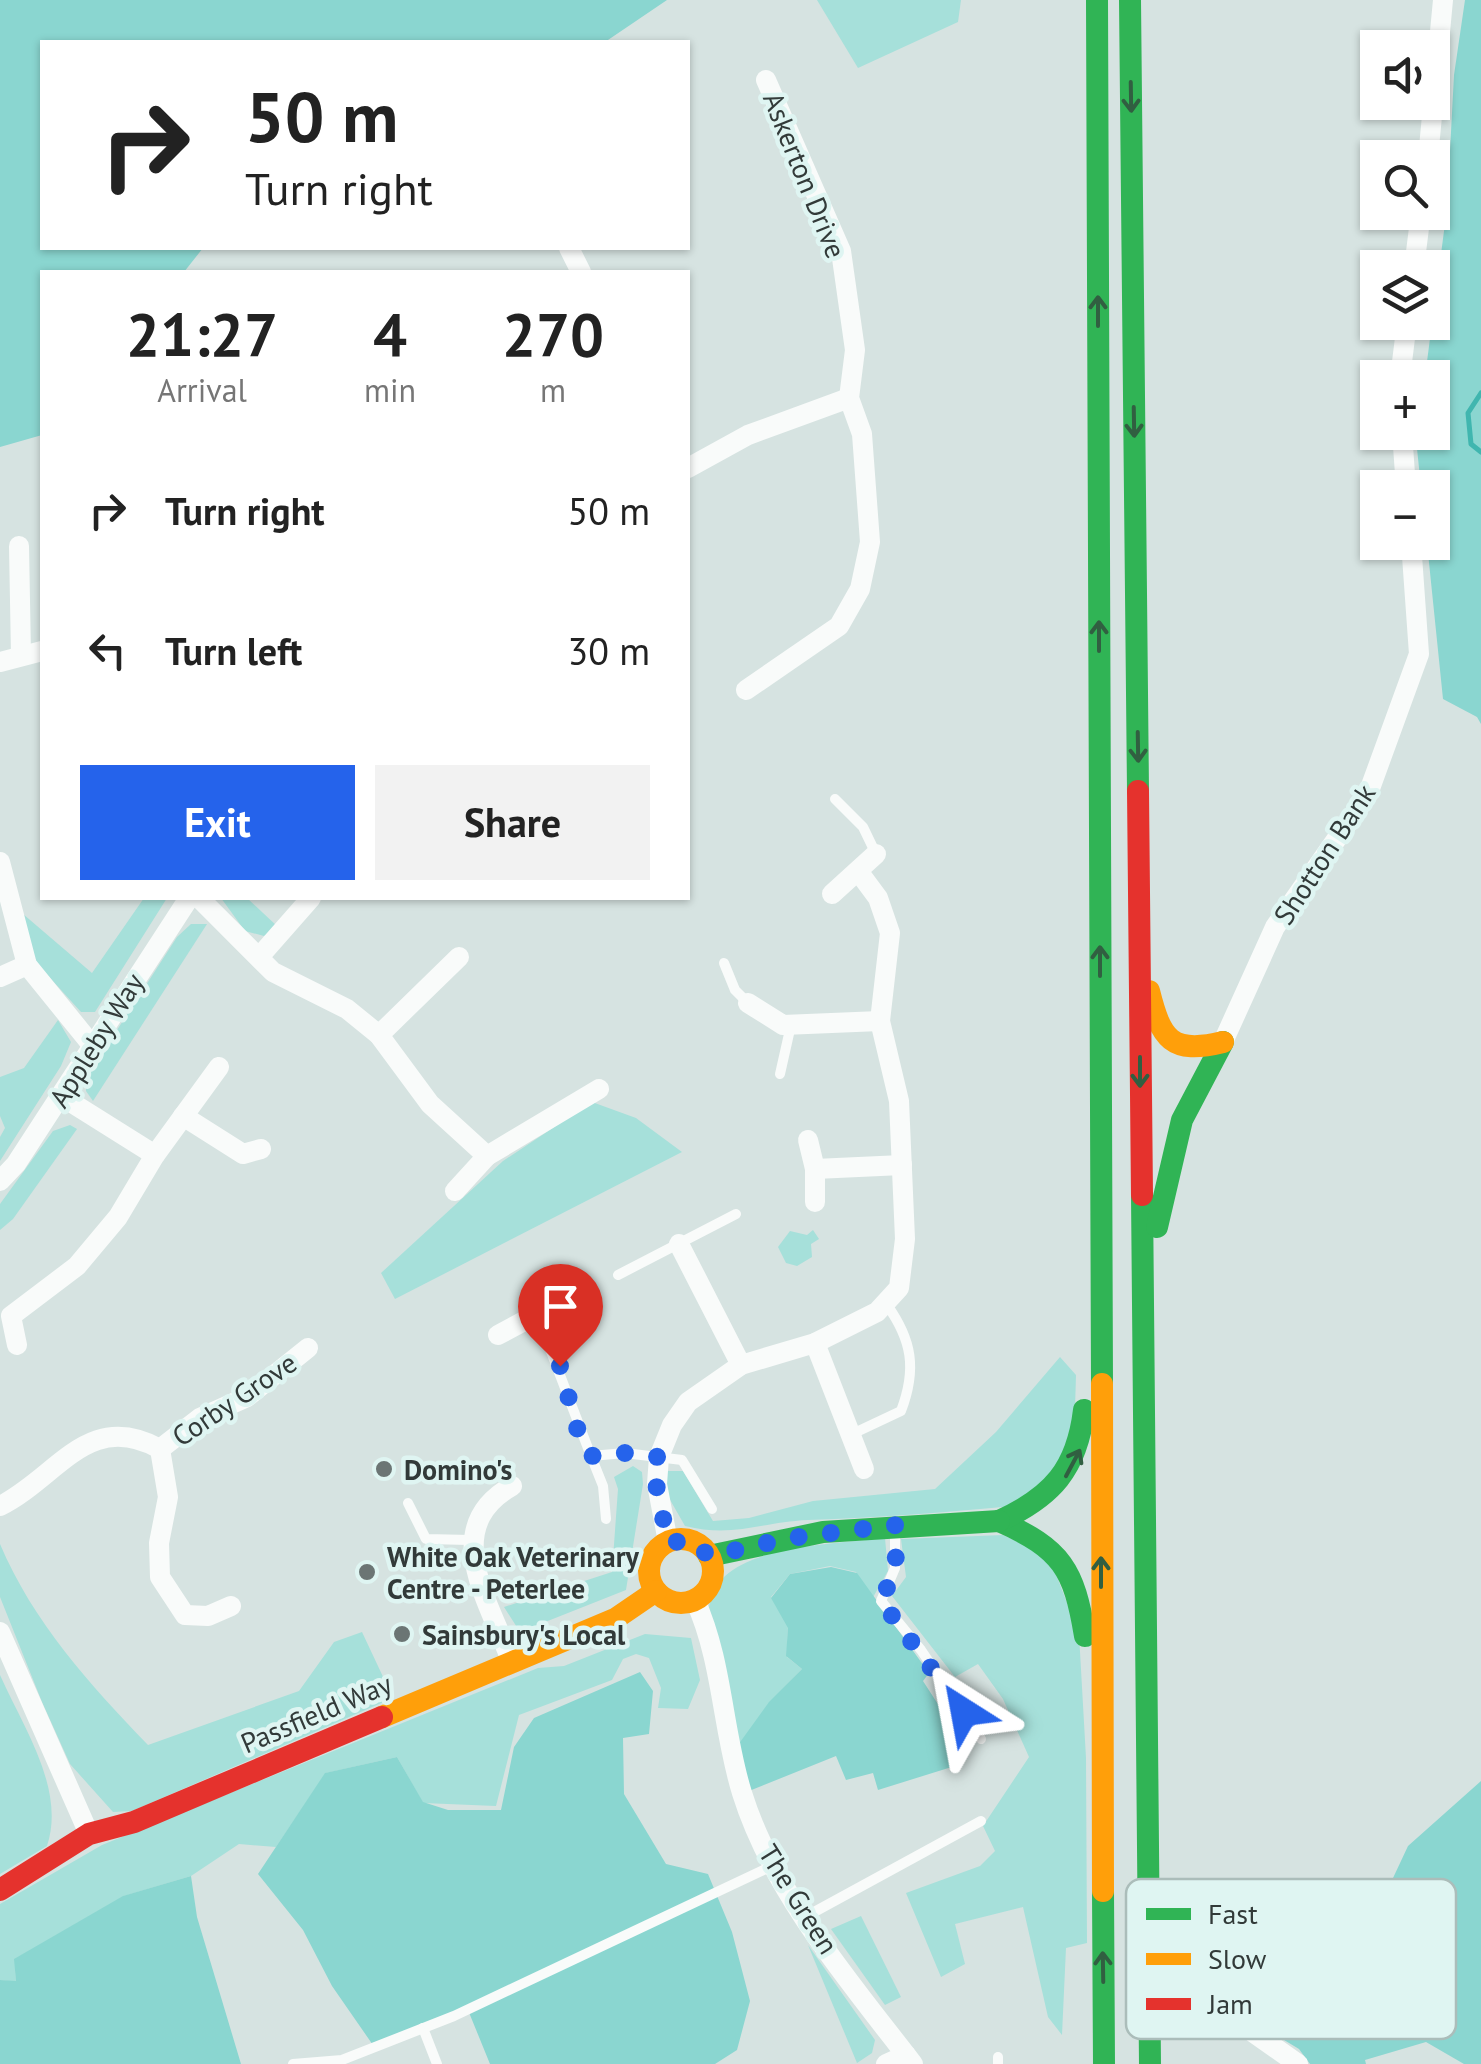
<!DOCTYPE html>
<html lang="en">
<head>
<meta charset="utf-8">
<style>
  body { margin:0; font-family:"PT Sans",sans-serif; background:#f2f2f2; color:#222; height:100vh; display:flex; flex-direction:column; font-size:38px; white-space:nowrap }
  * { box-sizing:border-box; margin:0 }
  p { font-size:32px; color:#767676 }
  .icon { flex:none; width:55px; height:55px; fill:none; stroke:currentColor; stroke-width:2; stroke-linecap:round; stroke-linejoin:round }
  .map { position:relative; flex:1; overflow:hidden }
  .panel { position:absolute; left:40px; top:270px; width:650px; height:630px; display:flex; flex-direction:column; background:#fff; border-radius:0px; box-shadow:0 2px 8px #0004 }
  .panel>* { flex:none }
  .top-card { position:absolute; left:40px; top:40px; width:650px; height:210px; border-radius:0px; box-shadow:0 2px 8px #0004; background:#fff; color:#222; overflow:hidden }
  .fabs { position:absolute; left:1360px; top:30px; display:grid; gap:20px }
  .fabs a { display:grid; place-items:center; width:90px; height:90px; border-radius:0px; background:#fff; box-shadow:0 2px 8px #0004; font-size:50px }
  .pin { position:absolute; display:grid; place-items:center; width:85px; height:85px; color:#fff; margin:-102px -42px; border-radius:50% 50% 50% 0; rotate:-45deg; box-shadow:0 0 10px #0007 }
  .pin .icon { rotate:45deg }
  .me { position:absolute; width:110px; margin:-55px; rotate:326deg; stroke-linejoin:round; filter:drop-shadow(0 0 8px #0008) }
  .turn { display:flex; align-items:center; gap:35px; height:210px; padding:0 40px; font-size:45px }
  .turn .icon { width:130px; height:130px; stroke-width:2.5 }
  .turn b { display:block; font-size:70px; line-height:85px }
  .eta { display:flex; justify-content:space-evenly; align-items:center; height:170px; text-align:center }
  .eta b { font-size:60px; font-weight:700; line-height:70px }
  .button { display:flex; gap:20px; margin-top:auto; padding:20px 40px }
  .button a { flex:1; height:115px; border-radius:0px; background:#2563eb; color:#fff; font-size:40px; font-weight:700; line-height:115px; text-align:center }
  .button a+a { background:#f2f2f2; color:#222 }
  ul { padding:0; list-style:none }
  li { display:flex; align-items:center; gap:30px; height:140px; padding:0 40px }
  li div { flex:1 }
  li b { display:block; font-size:38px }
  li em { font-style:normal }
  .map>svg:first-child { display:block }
  .green { fill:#a6e0da }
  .forest { fill:#8ad6d0 }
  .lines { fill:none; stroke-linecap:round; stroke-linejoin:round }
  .stream { stroke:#40b6af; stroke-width:5 }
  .lane { stroke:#f9fbfa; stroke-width:10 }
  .street { stroke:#f9fbfa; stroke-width:20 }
  .fast { stroke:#30b455; stroke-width:22 }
  .slow { stroke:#ff9f0a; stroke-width:22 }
  .jam { stroke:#e5322d; stroke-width:22 }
  .oneway { stroke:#315f41 }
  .route { stroke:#2563eb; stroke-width:18; stroke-dasharray:0 32.4 }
  .poi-dot { fill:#6b7574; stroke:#dff5f2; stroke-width:4 }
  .labels { text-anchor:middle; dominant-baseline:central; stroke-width:9; stroke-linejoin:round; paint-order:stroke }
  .street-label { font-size:28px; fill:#323a39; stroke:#dff5f2 }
  .poi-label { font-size:28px; font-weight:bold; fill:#323a39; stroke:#dff5f2; text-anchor:start }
  .key { fill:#dff5f2; stroke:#abbdba; stroke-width:2.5 }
  .key-label { font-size:28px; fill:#323a39 }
</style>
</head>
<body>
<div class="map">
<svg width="1481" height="2064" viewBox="0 0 1481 2064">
  <rect width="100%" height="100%" fill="#d6e3e1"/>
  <g class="green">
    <path d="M817 0H961L958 22 858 68Z"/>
    <path d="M144 898H167L95 1012H81L32 958 23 914 92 973Z"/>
    <path d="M221 898H247L278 927 264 936 245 931Z"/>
    <path d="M191 924H207L93 1101 86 1091V1078L177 937Z"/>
    <path d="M58 1020 71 1042 61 1066 0 1161V1137L5 1128 0 1116V1077L24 1068Z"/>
    <path d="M592 1102 636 1118 682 1152 395 1299 381 1273 503 1161Z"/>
    <path d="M70 1125 77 1129 13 1219 0 1230V1204L53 1131Z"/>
    <path d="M813 1230 819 1239 811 1244 812 1257 797 1266 786 1263 778 1247 790 1231 807 1235Z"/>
    <path d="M1060 1357 1076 1375 1074 1443 1024 1505C952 1512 880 1518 808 1520 762 1522 733 1538 685 1526L665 1491 667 1471H683L713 1521 749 1518 813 1501 935 1489 996 1432Z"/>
    <path d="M633 1466 642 1472 643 1484 626 1590 520 1632 504 1607 612 1572 618 1489 614 1477Z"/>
    <path d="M1003 1535 1049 1556 1079 1634 1086 1758 1087 1943 1066 1948 1062 2035 1048 2017 1023 1907 955 1924 965 1964 941 1977 906 1893 980 1866 995 1851 983 1826 1029 1757 1003 1699 978 1664 955 1677 892 1596 906 1577 901 1539Z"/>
    <path d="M885 1538 888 1571 872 1599 856 1572 830 1566 790 1574 771 1597 788 1626 787 1657 802 1669 769 1703 739 1745 709 1613C708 1543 835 1545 885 1538Z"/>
    <path d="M0 1544C33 1622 90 1685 148 1745L299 1691 334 1642 362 1632 393 1698 132 1811 113 1812 70 1764 42 1702 0 1597Z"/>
    <path d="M645 1634 691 1638 700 1680 688 1709 658 1708 661 1688 649 1658 636 1654 623 1659 612 1680 519 1715 496 1806 423 1803 397 1757 326 1773 276 1847 239 1844 191 1876 124 1896 15 1959 16 1982 0 1980V1904L102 1845 538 1668 564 1666Z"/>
    <path d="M0 1675C23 1727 66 1789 47 1846L0 1874Z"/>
    <path d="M861 1916 901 1997 885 2005 831 1929Z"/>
    <path d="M808 1945 875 2040 872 2053 857 2063Z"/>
  </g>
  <g class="forest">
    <path d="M0 0H667L605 42H42V248H203L184 272H42V435L0 447Z"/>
    <path d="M1465 0H1481V724L1477 717 1443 699 1427 543 1432 542V488L1421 487 1416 439 1417 433 1432 432V378L1425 377 1447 208 1454 75Z"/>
    <path d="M831 1567 857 1573 929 1673 923 1681 943 1712 958 1765 878 1790 873 1773 846 1780 836 1756 749 1791 738 1745 769 1702 802 1669 786 1656 788 1628 771 1598 790 1574Z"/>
    <path d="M640 1672 653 1691 649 1734 623 1738 624 1794 666 1864 708 1874 732 1932 750 2001 737 2050 715 2064H490L468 2010 375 2048 332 1986 303 1930 258 1874 325 1773 397 1757 423 1802 448 1810H501L514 1747 534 1718Z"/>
    <path d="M1481 1781V2064H1464L1426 2042 1365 2060 1366 2064H1310L1299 2049 1191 1984 1195 1964 1288 1971 1364 1940 1408 1846Z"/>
    <path d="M191 1876 197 1917 241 2064H0V1980L16 1981 14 1959 123 1896Z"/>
  </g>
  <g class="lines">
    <path class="stream" d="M1481 393 1468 413 1471 444 1481 452"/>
    <g class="lane">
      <path d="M835 799 863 827 876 854"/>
      <path d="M724 963 735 990 748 1003"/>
      <path d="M780 1074 791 1025"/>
      <path d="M618 1275 736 1214"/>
      <path d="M537 1315 591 1456 625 1453 682 1460 712 1509"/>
      <path d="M850 1435 901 1411C917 1369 912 1340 887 1305"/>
      <path d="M591 1456 603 1486 606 1519"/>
      <path d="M408 1503 426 1539 470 1540"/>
      <path d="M895 1531V1568L881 1601 921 1650 981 1739"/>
      <path d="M805 1917 981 1821"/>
      <path d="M423 2028 437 2064"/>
      <path d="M293 2064 342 2060 454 2016 772 1866"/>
      <path d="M998 2064V2057"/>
    </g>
    <g class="street">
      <path d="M1428 158 1443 0"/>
      <path d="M569 248 581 272"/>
      <path d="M1414 268 1421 212"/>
      <path d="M1400 378 1407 322"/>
      <path d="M1402 432 1406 488"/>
      <path d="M688 468 748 435 849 398"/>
      <path d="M19 546 21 656"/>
      <path d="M0 662 42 651"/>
      <path d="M746 690 839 626 860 589 870 542 862 434 849 398 855 350 841 251 766 80"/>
      <path d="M0 862 27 965 91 1044"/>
      <path d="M832 894 876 854"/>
      <path d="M199 898 273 972 347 1009 379 1035 430 1104 487 1156 599 1089"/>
      <path d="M260 956 311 898"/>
      <path d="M0 977 27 965"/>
      <path d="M748 1003 783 1025 880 1021"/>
      <path d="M379 1035 459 957"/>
      <path d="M1223 1042 1275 927 1368 794 1419 654 1411 542"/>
      <path d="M61 1096 155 1155"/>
      <path d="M183 1116 243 1154 261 1149"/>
      <path d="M808 1140 815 1169V1202"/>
      <path d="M815 1169 902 1165"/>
      <path d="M0 1181 16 1164 189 898"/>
      <path d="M455 1191 487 1156"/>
      <path d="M679 1244 741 1365"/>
      <path d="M498 1335 569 1297"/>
      <path d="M815 1343 864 1469"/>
      <path d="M17 1345 11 1316 77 1266 118 1217 155 1155 219 1067"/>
      <path d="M160 1449 200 1418 247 1397 308 1348"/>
      <path d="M0 1506C58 1477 88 1409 160 1449L168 1497 159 1543 160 1577 185 1615 208 1616 231 1606"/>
      <path d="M668 1542 657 1484 659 1457 672 1425 688 1402 741 1365 815 1343 877 1312 899 1288 905 1239 899 1101 880 1021 890 933 878 898 858 871"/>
      <path d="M695 1600C723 1662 722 1729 742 1793 773 1893 850 1982 913 2064"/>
      <path d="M0 1632 89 1834"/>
      <path d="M512 1663C490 1603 438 1528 512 1486"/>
      <path d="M1177 1986 1207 2000 1298 2064"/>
      <path d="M886 2064 906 2055"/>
    </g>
    <g class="fast">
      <path d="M1097 0 1102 1384"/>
      <path d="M1130 0 1138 791"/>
      <path d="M1142 1195 1150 2064"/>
      <path d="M1157 1227 1182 1120 1223 1042"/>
      <path d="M999 1521C1062 1549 1074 1569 1085 1636"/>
      <path d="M999 1521C1052 1497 1077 1469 1084 1410"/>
      <path d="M709 1556 823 1532 999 1521"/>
      <path d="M1103 1891 1104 2064"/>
    </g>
    <g class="slow">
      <path d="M1149 991C1161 1039 1171 1055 1223 1042"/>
      <path d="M1102 1384 1103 1891"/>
      <circle cx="681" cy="1571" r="32"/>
      <path d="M382 1717 615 1619 656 1591"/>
    </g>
    <g class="jam">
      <path d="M1138 791 1142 1195"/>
      <path d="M0 1890 89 1834 134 1822 382 1717"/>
    </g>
  </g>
  <defs><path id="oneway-shaft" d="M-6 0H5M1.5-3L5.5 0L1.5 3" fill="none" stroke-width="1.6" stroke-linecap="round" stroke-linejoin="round" transform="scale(2.5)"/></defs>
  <g class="oneway">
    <use href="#oneway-shaft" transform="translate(1131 97) rotate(89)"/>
    <use href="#oneway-shaft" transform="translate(1098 311) rotate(-90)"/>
    <use href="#oneway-shaft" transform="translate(1134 422) rotate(89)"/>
    <use href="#oneway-shaft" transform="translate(1099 636) rotate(-90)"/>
    <use href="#oneway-shaft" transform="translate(1138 747) rotate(89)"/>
    <use href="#oneway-shaft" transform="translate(1100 961) rotate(-90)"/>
    <use href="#oneway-shaft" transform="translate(1140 1072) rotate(90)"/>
    <use href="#oneway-shaft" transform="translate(1073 1463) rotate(-62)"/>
    <use href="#oneway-shaft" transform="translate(1101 1572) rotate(-90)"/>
    <use href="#oneway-shaft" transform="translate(1103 1967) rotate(-91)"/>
  </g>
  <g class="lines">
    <path class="route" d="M560 1366 577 1428 591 1456 625 1453 659 1457 656 1484 668 1542 692 1541 709 1556 790 1538 895 1525 896 1568 881 1601 964 1712"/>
  </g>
  <g class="poi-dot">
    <circle cx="384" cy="1469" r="10"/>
    <circle cx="367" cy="1572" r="10"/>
    <circle cx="402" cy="1634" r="10"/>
  </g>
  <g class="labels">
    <g class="street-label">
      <text transform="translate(805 175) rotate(68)">Askerton Drive</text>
      <text transform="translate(1324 854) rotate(-57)">Shotton Bank</text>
      <text transform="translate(96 1040) rotate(-58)">Appleby Way</text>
      <text transform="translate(234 1399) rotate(-34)">Corby Grove</text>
      <text transform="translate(316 1713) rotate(-23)">Passfield Way</text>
      <text transform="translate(799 1899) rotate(58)">The Green</text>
    </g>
    <g class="poi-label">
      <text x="404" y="1469">Domino's</text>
      <text x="387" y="1556">White Oak Veterinary<tspan x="387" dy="32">Centre - Peterlee</tspan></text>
      <text x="422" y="1634">Sainsbury's Local</text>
    </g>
  </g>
  <rect x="1126" y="1879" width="330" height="160" rx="15" class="key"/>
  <rect x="1146" y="1908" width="45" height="12" fill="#30b455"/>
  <rect x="1146" y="1953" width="45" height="12" fill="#ff9f0a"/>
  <rect x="1146" y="1998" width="45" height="12" fill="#e5322d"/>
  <g class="key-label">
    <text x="1208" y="1924">Fast</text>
    <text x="1208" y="1969">Slow</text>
    <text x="1208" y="2014">Jam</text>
  </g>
</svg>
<div class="fabs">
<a><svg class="icon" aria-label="sound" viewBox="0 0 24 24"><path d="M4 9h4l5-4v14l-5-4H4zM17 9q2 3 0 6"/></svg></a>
<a><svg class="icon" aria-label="search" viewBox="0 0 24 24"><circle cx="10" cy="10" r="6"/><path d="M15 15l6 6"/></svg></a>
<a><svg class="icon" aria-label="layers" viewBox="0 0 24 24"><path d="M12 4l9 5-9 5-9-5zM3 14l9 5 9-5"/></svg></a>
<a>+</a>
<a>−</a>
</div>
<div class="pin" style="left:560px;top:1366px;background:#d93025"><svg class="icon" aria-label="arrive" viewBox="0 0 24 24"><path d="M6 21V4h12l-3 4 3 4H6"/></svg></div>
<svg class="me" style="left:964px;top:1712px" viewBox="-20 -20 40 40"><path d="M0-17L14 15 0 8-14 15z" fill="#2563eb" stroke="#fff" stroke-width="4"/></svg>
<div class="top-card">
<div class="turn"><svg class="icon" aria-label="right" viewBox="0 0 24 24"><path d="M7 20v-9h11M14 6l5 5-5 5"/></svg><div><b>50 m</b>Turn right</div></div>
</div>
<section class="panel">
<div class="eta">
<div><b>21:27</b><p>Arrival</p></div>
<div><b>4</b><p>min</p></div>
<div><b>270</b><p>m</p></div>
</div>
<ul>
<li><svg class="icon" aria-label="right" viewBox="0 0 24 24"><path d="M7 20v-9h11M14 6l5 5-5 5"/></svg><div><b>Turn right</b></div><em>50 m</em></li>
<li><svg class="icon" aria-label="left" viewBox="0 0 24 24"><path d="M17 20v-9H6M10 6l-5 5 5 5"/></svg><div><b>Turn left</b></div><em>30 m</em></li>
</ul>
<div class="button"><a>Exit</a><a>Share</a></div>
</section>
</div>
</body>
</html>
